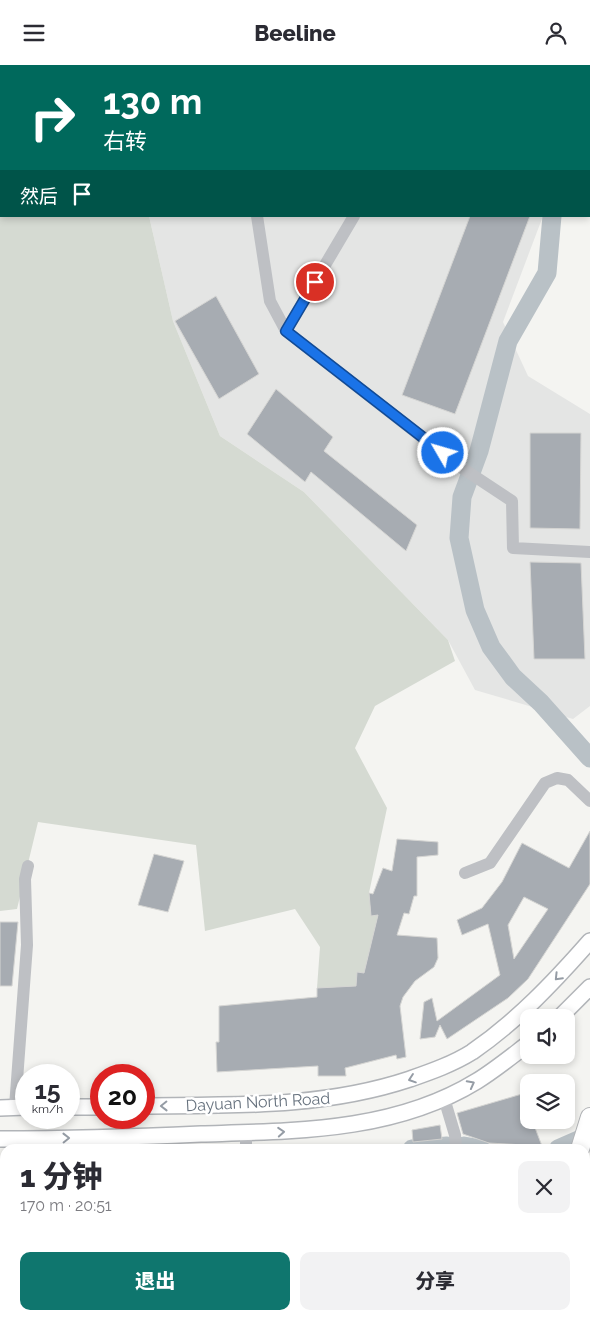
<!DOCTYPE html>
<html lang="zh">
<head>
<meta charset="utf-8">
<style>
  body { margin:0; font-family:Raleway,"Noto Sans SC",sans-serif; background:#f2f2f3; color:#2b2b33; height:100vh; display:flex; flex-direction:column; font-size:19px; white-space:nowrap }
  * { box-sizing:border-box; margin:0 }
  p { font-size:16px; color:#7c7c81 }
  .icon { flex:none; width:28px; height:28px; fill:none; stroke:currentColor; stroke-width:2; stroke-linecap:round; stroke-linejoin:round }
  .map { position:relative; flex:1; overflow:hidden }
  .panel { position:absolute; left:0px; top:1079px; width:590px; height:176px; display:flex; flex-direction:column; background:#fff; border-radius:15px 15px 0 0; box-shadow:0 2px 8px #0003 }
  .panel>* { flex:none }
  .banner { position:absolute; left:0px; top:0px; width:590px; height:152px; box-shadow:0 2px 8px #0003; background:#00695c; color:#fff; overflow:hidden }
  .tools { position:absolute; left:520px; top:944px; display:grid; gap:10px }
  .tools a { display:grid; place-items:center; width:55px; height:55px; border-radius:10px; background:#fff; box-shadow:0 2px 8px #0003; font-size:25px }
  .speed { position:absolute; left:15px; top:999px; display:flex; gap:10px; font-size:25px; font-weight:700; text-align:center }
  .speed>* { display:grid; place-content:center; width:65px; height:65px; border-radius:50%; background:#fff; box-shadow:0 2px 8px #0003; line-height:1 }
  .speed small { font-size:12px; font-weight:400 }
  .speed .limit { border:8px solid #d22; background:#fff; color:#111 }
  .pin { position:absolute; display:grid; place-items:center; width:42px; height:42px; color:#fff; margin:-21px; border:2px solid #fff; border-radius:50%; box-shadow:0 1px 5px #0007 }
  .me { position:absolute; width:55px; margin:-28px; rotate:308deg; stroke-linejoin:round; filter:drop-shadow(0 0 4px #0008) }
  .turn { display:flex; align-items:center; gap:18px; height:105px; padding:0 20px; font-size:22px }
  .turn .icon { width:65px; height:65px; stroke-width:2.5 }
  .turn b { display:block; font-size:35px; line-height:42px }
  .then { display:flex; align-items:center; height:48px; padding:0 20px; background:#0003; gap:10px; font-size:19px }
  .round { display:grid; place-items:center; flex:none; width:52px; height:52px; border-radius:10px; background:#f2f2f3 }
  .overview { display:flex; align-items:center; justify-content:space-between; height:85px; padding:0 20px }
  h1 { font-size:30px; font-weight:800; line-height:38px }
  .action { display:flex; gap:10px; margin-top:auto; padding:10px 20px }
  .action a { flex:1; height:58px; border-radius:10px; background:#0f766e; color:#fff; font-size:20px; font-weight:800; line-height:58px; text-align:center }
  .action a+a { background:#f2f2f3; color:#2b2b33 }
  header { display:flex; justify-content:space-between; align-items:center; height:65px; padding:0 20px; background:#fff; font-size:22px; font-weight:800 }
  .map>svg:first-child { display:block }
  .built { fill:#e4e5e4 }
  .green { fill:#d5dad2 }
  .lines { fill:none; stroke-linecap:round; stroke-linejoin:round }
  .river { stroke:#b9c1c6; stroke-width:19 }
  .building { fill:#a7acb2; stroke:#d5d5d3; fill-rule:evenodd }
  .major-casing { stroke:#b1b4b8; stroke-width:18 }
  .highway-casing { stroke:#b3b5b8; stroke-width:20 }
  .minor { stroke:#bec0c4; stroke-width:12 }
  .major { stroke:#fff; stroke-width:15 }
  .highway { stroke:#fff; stroke-width:18 }
  .oneway { stroke:#959ca5 }
  .route-casing { stroke:#114b97; stroke-width:12 }
  .route { stroke:#1a73e8; stroke-width:9 }
  .labels { text-anchor:middle; dominant-baseline:central; stroke-width:5; stroke-linejoin:round; paint-order:stroke }
  .street-label { font-size:16px; fill:#67727e; stroke:#fff }
</style>
</head>
<body>
<header><svg class="icon" aria-label="menu" viewBox="0 0 24 24"><path d="M4 6h16M4 12h16M4 18h16"/></svg>Beeline<svg class="icon" aria-label="person" viewBox="0 0 24 24"><circle cx="12" cy="8" r="4"/><path d="M4 21q1-7 8-7t8 7"/></svg></header>
<div class="map">
<svg width="590" height="1254" viewBox="0 0 590 1254">
  <rect width="100%" height="100%" fill="#f4f4f1"/>
  <g class="built">
    <path d="M70 0H554V1H74Z"/>
    <path d="M149 151H543L503 257 528 311 590 349V641L573 654 475 625 448 575 304 427 220 371 173 256Z"/>
  </g>
  <path class="green" d="M0 0 74 1H1V151H149L173 256 220 371 304 427 448 575 455 596 375 641 355 683 387 743 369 828 371 851 378 850 364 908 357 907 356 921 317 923 320 882 295 844 205 866 196 780 38 757 17 844 0 846Z"/>
  <g class="lines">
    <g class="river">
      <path d="M562 0V1"/>
      <path d="M552 151 547 208 508 276 479 386 462 432 459 473 475 545 491 582 513 612 541 638 590 693"/>
      <path d="M464 1081 481 1084"/>
      <path d="M412 1084 447 1081"/>
      <path d="M558 1084 590 1070"/>
      <path d="M352 1250 355 1254"/>
    </g>
  </g>
  <g class="building">
    <path d="M470 151H530L455 349 402 330Z"/>
    <path d="M216 231 259 309 219 334 175 256Z"/>
    <path d="M276 324 333 372 324 386 417 460 406 486 311 407 305 417 247 369Z"/>
    <path d="M530 368H581L580 464 530 463Z"/>
    <path d="M530 497 581 498 585 594H534Z"/>
    <path d="M590 766V819L528 914 508 933 447 974 440 960 435 972 420 974 424 937 432 933 437 956 500 910 488 859 462 870 457 855 482 843 502 817 522 778 569 803ZM524 832 548 844 514 894 508 860Z"/>
    <path d="M397 774 438 777V790L417 792V831H414L409 849 404 848 397 870 437 873 438 893 434 902 415 916 403 932 400 941 406 992 397 994 396 990 345 1003 346 1011H318V1001L217 1007 216 977H219V941L317 932V923L356 921 357 907 364 908 378 850 371 851 369 828 373 829 383 803 392 806Z"/>
    <path d="M154 789 184 796 168 847 138 840Z"/>
    <path d="M0 857H18L12 921H0Z"/>
    <path d="M522 1029 529 1047V1055H532L542 1081 489 1078 463 1069 457 1048Z"/>
    <path d="M440 1060 442 1074 413 1077 412 1065Z"/>
  </g>
  <g class="lines">
    <defs>
      <g id="major">
        <path d="M560 952 590 922"/>
        <path d="M144 1041C234 1040 323 1043 410 1014 430 1007 453 999 472 987 517 956 554 917 590 876"/>
        <path d="M69 1042H101"/>
        <path d="M0 1043 26 1042"/>
        <path d="M0 1074C67 1074 134 1072 201 1069 295 1066 394 1067 477 1016 495 1005 512 991 529 978"/>
      </g>
      <g id="highway">
        <path d="M580 1084 590 1052"/>
        <path d="M585 1150 590 1134"/>
        <path d="M532 1254 533 1250"/>
        <path d="M555 1254 556 1250"/>
      </g>
    </defs>
    <use href="#major" class="major-casing"/>
    <use href="#highway" class="highway-casing"/>
    <g class="minor">
      <path d="M443 1V0"/>
      <path d="M257 151 270 236 286 266 459 401 512 436 513 483 590 487"/>
      <path d="M286 266 354 151"/>
      <path d="M465 808 490 798 545 718 557 713 568 715 590 736"/>
      <path d="M444 1033 455 1070 456 1084"/>
      <path d="M15 1042 27 880 25 814 28 801"/>
      <path d="M246 1069V1084"/>
      <path d="M0 1155H5"/>
      <path d="M0 1250H5"/>
      <path d="M247 1250V1254"/>
      <path d="M35 1254V1250"/>
      <path d="M135 1254V1250"/>
    </g>
    <use href="#major" class="major"/>
    <use href="#highway" class="highway"/>
  </g>
  <defs><path id="oneway-chevron" d="M-2-3.5L2.5 0L-2 3.5" fill="none" stroke-width="1.6" stroke-linecap="round" stroke-linejoin="round" transform="scale(1.25)"/></defs>
  <g class="oneway">
    <use href="#oneway-chevron" transform="translate(558 912) rotate(134)"/>
    <use href="#oneway-chevron" transform="translate(412 1014) rotate(161)"/>
    <use href="#oneway-chevron" transform="translate(471 1019) rotate(-28)"/>
    <use href="#oneway-chevron" transform="translate(164 1041) rotate(179)"/>
    <use href="#oneway-chevron" transform="translate(281 1067) rotate(-4)"/>
    <use href="#oneway-chevron" transform="translate(66 1073) rotate(-1)"/>
  </g>
  <g class="lines">
    <defs>
      <path id="route" d="M315 217 286 266 443 388"/>
    </defs>
    <use href="#route" class="route-casing"/>
    <use href="#route" class="route"/>
  </g>
  <g class="labels">
    <g class="street-label">
      <text transform="translate(258 1037) rotate(-3)">Dayuan North Road</text>
    </g>
  </g>
</svg>
<div class="tools">
<a><svg class="icon" aria-label="sound" viewBox="0 0 24 24"><path d="M4 9h4l5-4v14l-5-4H4zM17 9q2 3 0 6"/></svg></a>
<a><svg class="icon" aria-label="layers" viewBox="0 0 24 24"><path d="M12 4l9 5-9 5-9-5zM3 14l9 5 9-5"/></svg></a>
</div>
<div class="speed"><div>15<small>km/h</small></div><div class="limit">20</div></div>
<div class="pin" style="left:315px;top:217px;background:#d93025"><svg class="icon" aria-label="arrive" viewBox="0 0 24 24"><path d="M6 21V4h12l-3 4 3 4H6"/></svg></div>
<svg class="me" style="left:443px;top:388px" viewBox="-20 -20 40 40"><circle r="17" fill="#1a73e8" stroke="#fff" stroke-width="3"/><path d="M0-11L8 9 0 5-8 9z" fill="#fff"/></svg>
<div class="banner">
<div class="turn"><svg class="icon" aria-label="right" viewBox="0 0 24 24"><path d="M7 20v-9h11M14 6l5 5-5 5"/></svg><div><b>130 m</b>右转</div></div>
<div class="then">然后<svg class="icon" aria-label="arrive" viewBox="0 0 24 24"><path d="M6 21V4h12l-3 4 3 4H6"/></svg></div>
</div>
<section class="panel">
<div class="overview"><div><h1>1 分钟</h1><p>170 m · 20:51</p></div><a class="round"><svg class="icon" aria-label="close" viewBox="0 0 24 24"><path d="M6 6l12 12M18 6L6 18"/></svg></a></div>
<div class="action"><a>退出</a><a>分享</a></div>
</section>
</div>
</body>
</html>
